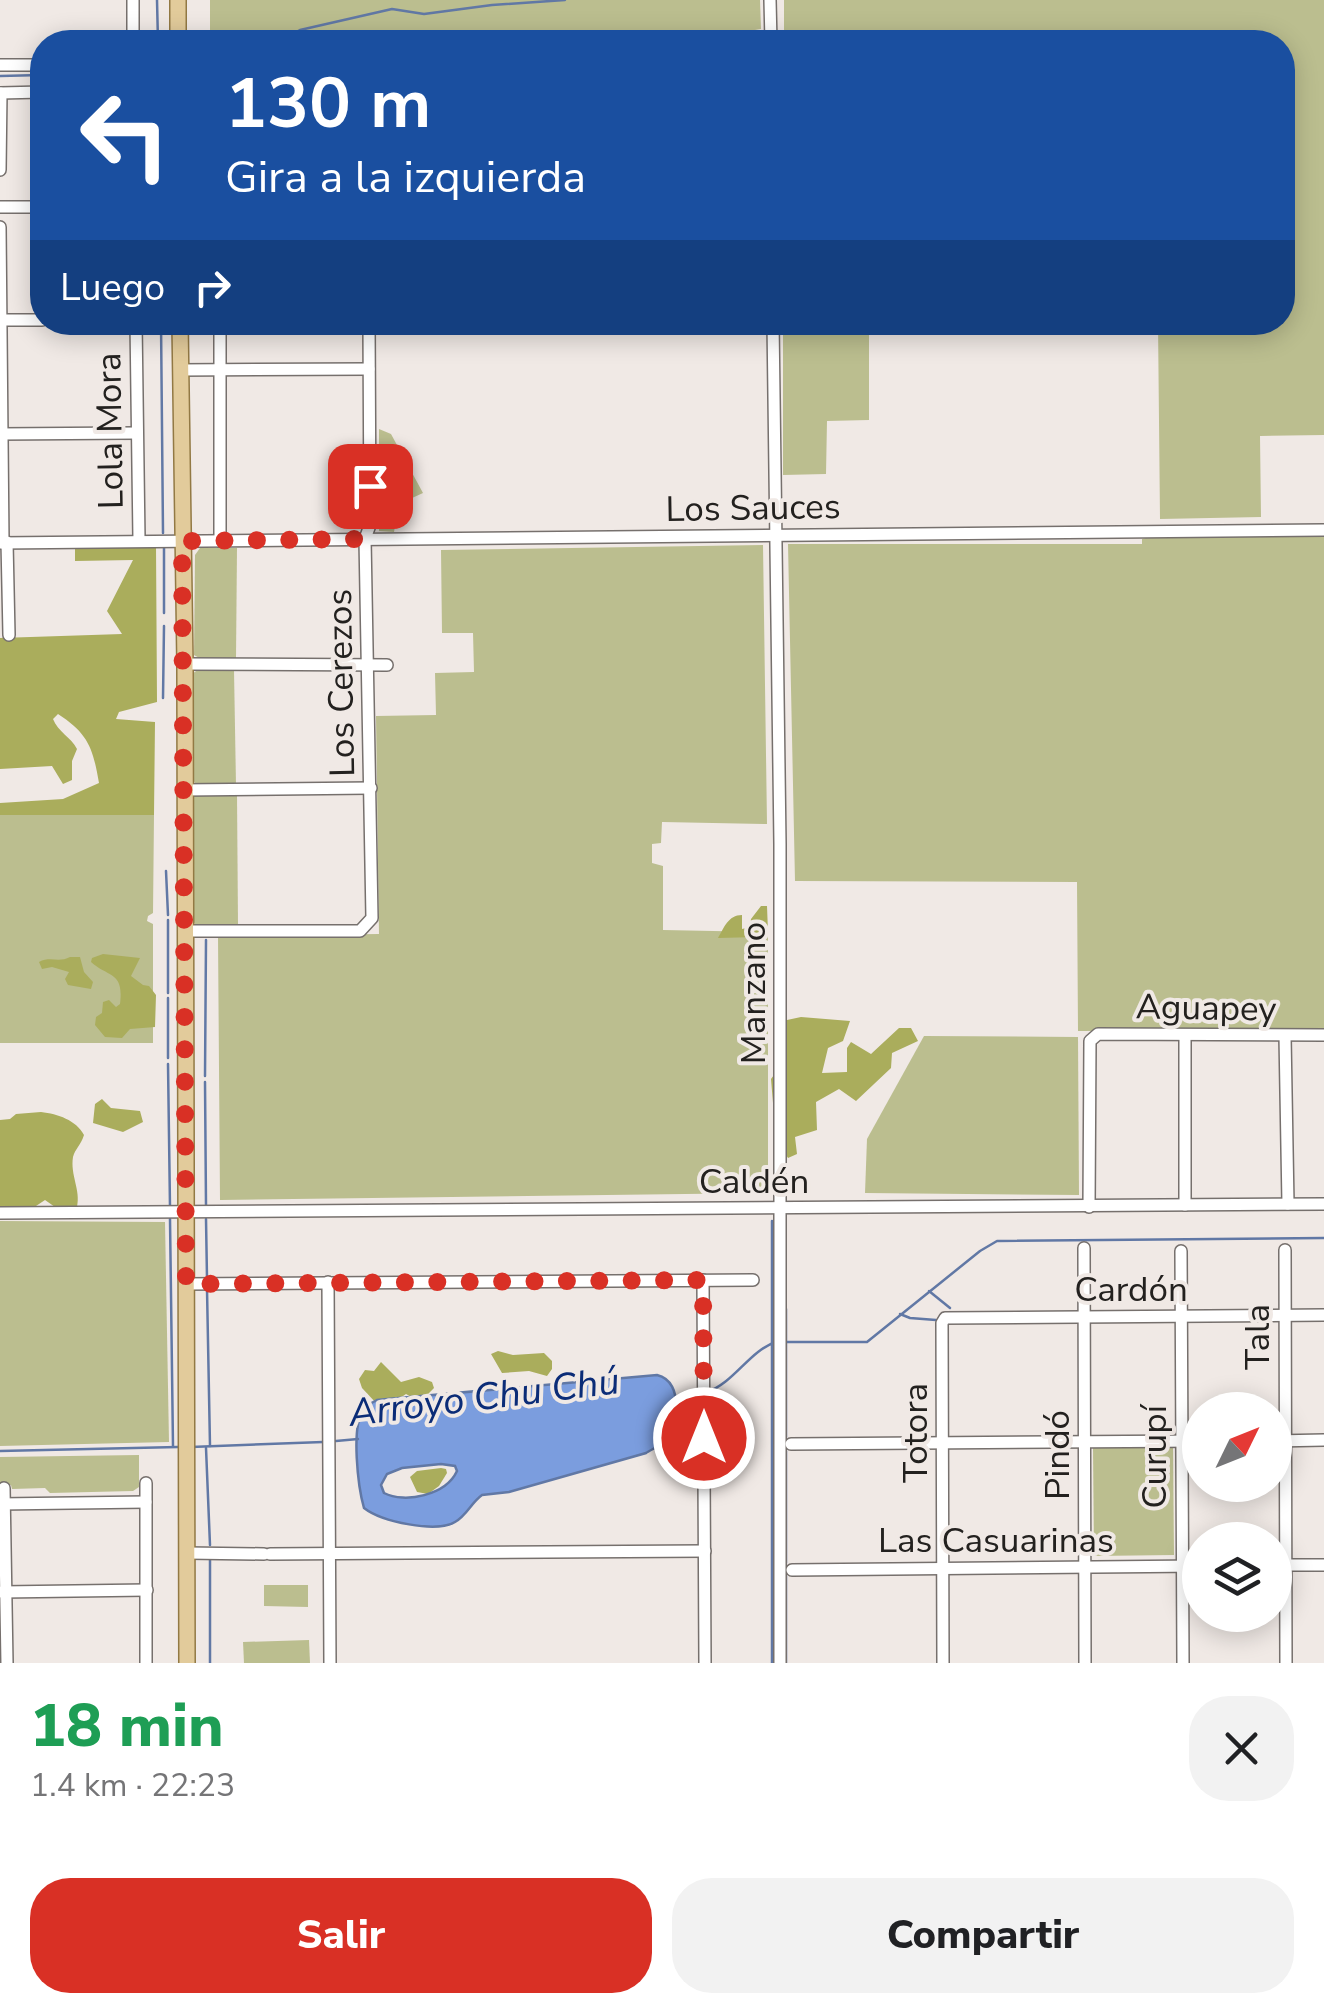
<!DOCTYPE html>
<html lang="es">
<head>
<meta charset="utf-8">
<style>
  body { margin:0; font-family:"Nunito Sans",sans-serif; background:#f2f2f2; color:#202124; height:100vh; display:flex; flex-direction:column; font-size:38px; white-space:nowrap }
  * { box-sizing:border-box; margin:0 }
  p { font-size:32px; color:#757577 }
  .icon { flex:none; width:55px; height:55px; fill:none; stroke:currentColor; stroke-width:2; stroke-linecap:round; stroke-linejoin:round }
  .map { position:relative; height:1663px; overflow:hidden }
  .panel { display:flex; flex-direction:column; background:#fff; flex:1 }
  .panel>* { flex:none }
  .hud { position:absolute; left:30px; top:30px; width:1265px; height:305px; border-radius:40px; box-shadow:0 5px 25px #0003; background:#1a4fa0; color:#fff; overflow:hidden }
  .needle { width:65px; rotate:47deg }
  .tools { position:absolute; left:1182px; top:1392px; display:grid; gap:20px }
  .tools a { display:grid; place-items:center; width:110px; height:110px; border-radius:50%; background:#fff; box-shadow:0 5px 25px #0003; font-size:50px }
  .pin { position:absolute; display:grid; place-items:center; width:85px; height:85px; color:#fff; margin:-42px; border-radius:20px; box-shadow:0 5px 15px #0006 }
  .me { position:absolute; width:110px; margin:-55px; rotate:0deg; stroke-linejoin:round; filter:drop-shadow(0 0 8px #0008) }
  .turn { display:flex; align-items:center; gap:35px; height:210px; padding:0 30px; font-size:45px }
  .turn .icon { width:130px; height:130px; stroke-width:2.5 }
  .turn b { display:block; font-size:70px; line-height:85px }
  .then { display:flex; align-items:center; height:95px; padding:0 30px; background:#0003; gap:20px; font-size:38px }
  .round { display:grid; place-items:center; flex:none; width:105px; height:105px; border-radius:40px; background:#f2f2f2 }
  .headline { display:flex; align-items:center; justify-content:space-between; height:170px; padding:0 30px }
  h1 { font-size:60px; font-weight:800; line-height:75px; color:#1e9e55 }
  .primary-button { display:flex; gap:20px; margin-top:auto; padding:20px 30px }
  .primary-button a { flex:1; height:115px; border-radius:40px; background:#d93025; color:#fff; font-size:40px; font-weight:800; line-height:115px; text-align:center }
  .primary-button a+a { background:#f2f2f2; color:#202124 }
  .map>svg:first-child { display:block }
  .green { fill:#bbbe8f }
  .forest { fill:#aaad5c }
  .water { fill:#7b9dde; stroke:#6178a5; stroke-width:2.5; fill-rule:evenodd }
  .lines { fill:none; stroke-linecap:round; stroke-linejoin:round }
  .stream { stroke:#6178a5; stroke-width:2.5 }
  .minor-casing { stroke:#76706d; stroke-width:14 }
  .major-casing { stroke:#927944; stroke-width:18 }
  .minor { stroke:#fff; stroke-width:11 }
  .major { stroke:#e2cb9b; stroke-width:15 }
  .route { stroke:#d93025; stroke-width:18; stroke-dasharray:0 32.4 }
  .labels { text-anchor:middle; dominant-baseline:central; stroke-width:8; stroke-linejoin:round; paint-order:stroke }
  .street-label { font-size:35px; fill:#23211f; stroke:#f0e9e5 }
  .water-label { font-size:38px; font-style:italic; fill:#0b2c77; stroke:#f0e9e5 }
</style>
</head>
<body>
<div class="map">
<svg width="1324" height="1663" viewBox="0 0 1324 1663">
  <rect width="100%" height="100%" fill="#f0e9e5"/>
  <g class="green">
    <path d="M210 0H760L761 29 682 42H210Z"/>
    <path d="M784 0H1324V435L1260 436 1261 517 1160 519 1158 323 1282 322V42H784Z"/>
    <path d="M783 323H869V420L827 421 826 474 783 475Z"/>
    <path d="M379 429 391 434 423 493 399 504 394 532 379 531Z"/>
    <path d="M1324 533V1030L1078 1031 1077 882 795 881 788 544H1142V539L1156 535Z"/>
    <path d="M763 545 767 824 662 822 661 843 652 844V863L663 866V930L768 932V1193L220 1200 218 936 379 934 376 716 436 715 435 673 474 672 473 633H442L441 550Z"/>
    <path d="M200 548H237L236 658 201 659 194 655 195 555Z"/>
    <path d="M199 669 234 670 236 785 197 786 193 780 192 674Z"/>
    <path d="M237 794 238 925 195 924 192 919V799L195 795Z"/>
    <path d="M0 815H154L153 913 148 916 147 921 153 924V1043H0Z"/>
    <path d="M924 1036 1078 1037 1079 1195 865 1193 867 1139Z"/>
    <path d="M0 1221 165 1222 169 1442 0 1446Z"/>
    <path d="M1093 1448H1173L1174 1555 1094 1556Z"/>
    <path d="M139 1455V1487L133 1491 50 1493 45 1488 12 1489 11 1485H0V1457Z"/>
    <path d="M264 1585H308V1607L264 1606Z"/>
    <path d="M309 1640 310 1663H244L243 1642Z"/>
  </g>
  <g class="forest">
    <path d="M156 546 157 702 119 712 116 719 155 722 154 815H0V803L63 799 99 783C93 749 89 734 58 714L53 719C58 732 71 737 77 749L72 761V780L63 784 52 766 0 769V638L122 634 107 611 133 560 75 561V549Z"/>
    <path d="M761 906H767L768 932 758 937 718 938C724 928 728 915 742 915V929L750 927 751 919Z"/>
    <path d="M103 954 140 958 131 976 143 985 149 986 156 995 155 1027 130 1029 122 1038 105 1037 95 1025 96 1017 102 1013 103 1002 109 1000 116 1007 120 1004C124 971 109 978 91 962L92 958Z"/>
    <path d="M70 957H80L84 972 93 982 91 989 68 985 65 979 69 972 52 967 42 969 39 962C50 956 59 963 70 957Z"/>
    <path d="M801 1017 850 1021 843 1041 828 1048 822 1073 847 1072V1048L851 1042 871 1054 899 1028H911L918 1041 892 1053 891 1068 856 1101 839 1089 816 1102 817 1130 795 1137 797 1154 788 1158 776 1139 771 1079 785 1060 787 1020Z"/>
    <path d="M102 1099 111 1108 140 1111 143 1122 123 1132 93 1123 95 1104Z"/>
    <path d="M41 1112C58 1114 76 1120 84 1135 81 1145 75 1149 73 1157 70 1175 81 1190 77 1207H55L45 1200 33 1208H0V1120L10 1119 16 1114Z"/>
    <path d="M498 1351 513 1355 544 1353 552 1361V1369L547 1376 529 1371 502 1373 491 1354Z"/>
    <path d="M381 1362 401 1382 419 1377 432 1382 434 1388 425 1397 417 1400 406 1394 397 1400 377 1404 362 1388 359 1379 365 1370 374 1371Z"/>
    <path d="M441 1468 446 1469 447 1473 439 1486 428 1494 417 1492 410 1477 417 1471Z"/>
  </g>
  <path class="water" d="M657 1375C686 1382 677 1429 660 1445 657 1447 649 1451 646 1453L509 1492 482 1495C471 1503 467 1515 455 1522 436 1533 382 1522 364 1508 358 1487 351 1428 363 1410 366 1406 373 1402 377 1400ZM441 1464 455 1466 457 1471C446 1495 405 1504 384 1493L381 1485 387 1474 402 1468Z"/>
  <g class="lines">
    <g class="stream">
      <path d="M157 0 158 42"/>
      <path d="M277 42 300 30 392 9 424 14 492 5 565 0"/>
      <path d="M0 76 42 75"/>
      <path d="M161 322 163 533"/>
      <path d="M164 546V613"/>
      <path d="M163 698 164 626"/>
      <path d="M166 871 168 915"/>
      <path d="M168 993V920"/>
      <path d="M168 998V1058"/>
      <path d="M168 1064 170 1207"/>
      <path d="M205 1076 206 940"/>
      <path d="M205 1082 206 1206"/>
      <path d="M170 1219 173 1446"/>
      <path d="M206 1219 207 1278"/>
      <path d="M772 1221V1663"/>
      <path d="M207 1289 210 1446"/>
      <path d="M929 1291 950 1308"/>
      <path d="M786 1309V1437"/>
      <path d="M900 1314 910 1318 936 1320"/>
      <path d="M783 1342H867L980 1251 997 1241 1324 1238"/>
      <path d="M707 1392C734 1383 750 1350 776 1342"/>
      <path d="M673 1399 699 1392"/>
      <path d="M336 1441 358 1439"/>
      <path d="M191 1447 323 1442"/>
      <path d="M206 1448 210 1545"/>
      <path d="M0 1451 178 1447"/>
      <path d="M786 1451V1563"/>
      <path d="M210 1560V1663"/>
      <path d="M786 1663V1576"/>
    </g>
    <defs>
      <g id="minor">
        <path d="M770 0 771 42"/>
        <path d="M133 42V0"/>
        <path d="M0 65H42"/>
        <path d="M0 93 42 92"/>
        <path d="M0 170 1 93"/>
        <path d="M0 207H42"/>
        <path d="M0 227 3 543"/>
        <path d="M0 320H42"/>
        <path d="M136 322 139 540"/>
        <path d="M220 322V541"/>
        <path d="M773 322 780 844V1663"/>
        <path d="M180 370 369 369"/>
        <path d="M0 434 137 433"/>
        <path d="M7 542 9 635"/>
        <path d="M0 543 1324 530"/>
        <path d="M185 664 387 665"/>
        <path d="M183 790 371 788"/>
        <path d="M184 931H360L372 918 365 539 370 525 369 322"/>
        <path d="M1185 1036V1205"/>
        <path d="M1285 1036 1288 1204"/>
        <path d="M1089 1207 1090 1041 1098 1034 1324 1035"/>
        <path d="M0 1213 1324 1204"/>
        <path d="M1084 1248 1085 1663"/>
        <path d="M1285 1250 1286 1663"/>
        <path d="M1181 1251 1183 1663"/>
        <path d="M703 1280 705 1663"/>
        <path d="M328 1282 330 1663"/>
        <path d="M186 1284 753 1280"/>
        <path d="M1275 1441 1324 1440"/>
        <path d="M791 1444 1200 1441"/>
        <path d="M146 1483V1663"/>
        <path d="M4 1488 7 1663"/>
        <path d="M0 1504 146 1502"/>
        <path d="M187 1553 264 1554"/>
        <path d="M270 1554 705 1551"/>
        <path d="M1275 1565H1324"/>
        <path d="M792 1570 1200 1566"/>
        <path d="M2 1592 147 1590"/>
        <path d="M943 1663 942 1323 945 1318 1324 1315"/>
      </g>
      <g id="major">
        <path d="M178 0V42"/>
        <path d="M180 322 185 664 187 1663"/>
      </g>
    </defs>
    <use href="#minor" class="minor-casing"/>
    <use href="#major" class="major-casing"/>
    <use href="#minor" class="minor"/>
    <use href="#major" class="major"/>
  </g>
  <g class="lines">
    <path class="route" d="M370 486V525L365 539 182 541 186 1284 703 1280 704 1438"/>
  </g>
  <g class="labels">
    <g class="street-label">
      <text transform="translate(110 431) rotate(-91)">Lola Mora</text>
      <text transform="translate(753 508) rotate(-1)">Los Sauces</text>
      <text transform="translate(341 683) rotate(-91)">Los Cerezos</text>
      <text transform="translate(753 993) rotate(-90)">Manzano</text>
      <text transform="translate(1206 1008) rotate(1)">Aguapey</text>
      <text x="754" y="1181">Caldén</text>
      <text x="1131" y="1289">Cardón</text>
      <text transform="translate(1257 1337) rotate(-90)">Tala</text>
      <text transform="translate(915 1433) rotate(-90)">Totora</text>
      <text transform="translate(1057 1455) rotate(-90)">Pindó</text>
      <text transform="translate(1154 1457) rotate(-90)">Curupí</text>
      <text x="996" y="1540">Las Casuarinas</text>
    </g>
    <g class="water-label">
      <text transform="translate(484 1397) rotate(-7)">Arroyo Chu Chú</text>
    </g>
  </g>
</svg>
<div class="tools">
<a><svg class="needle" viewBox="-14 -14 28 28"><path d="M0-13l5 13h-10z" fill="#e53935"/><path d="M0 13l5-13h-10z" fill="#757577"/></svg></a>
<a><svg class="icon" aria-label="layers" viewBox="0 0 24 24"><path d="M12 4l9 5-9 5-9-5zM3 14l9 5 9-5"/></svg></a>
</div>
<div class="pin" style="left:370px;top:486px;background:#d93025"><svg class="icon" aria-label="arrive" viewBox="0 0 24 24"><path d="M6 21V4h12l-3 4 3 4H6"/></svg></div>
<svg class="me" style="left:704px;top:1438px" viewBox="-20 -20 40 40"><circle r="17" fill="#d93025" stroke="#fff" stroke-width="3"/><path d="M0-11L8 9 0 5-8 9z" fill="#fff"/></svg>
<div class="hud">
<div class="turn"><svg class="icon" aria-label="left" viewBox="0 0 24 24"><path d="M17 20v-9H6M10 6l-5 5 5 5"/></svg><div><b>130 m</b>Gira a la izquierda</div></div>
<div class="then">Luego<svg class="icon" aria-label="right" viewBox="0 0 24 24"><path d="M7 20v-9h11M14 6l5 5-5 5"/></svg></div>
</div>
</div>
<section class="panel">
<div class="headline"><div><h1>18 min</h1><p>1.4 km · 22:23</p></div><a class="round"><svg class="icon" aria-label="close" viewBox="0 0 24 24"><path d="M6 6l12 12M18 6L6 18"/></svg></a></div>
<div class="primary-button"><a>Salir</a><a>Compartir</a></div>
</section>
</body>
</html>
